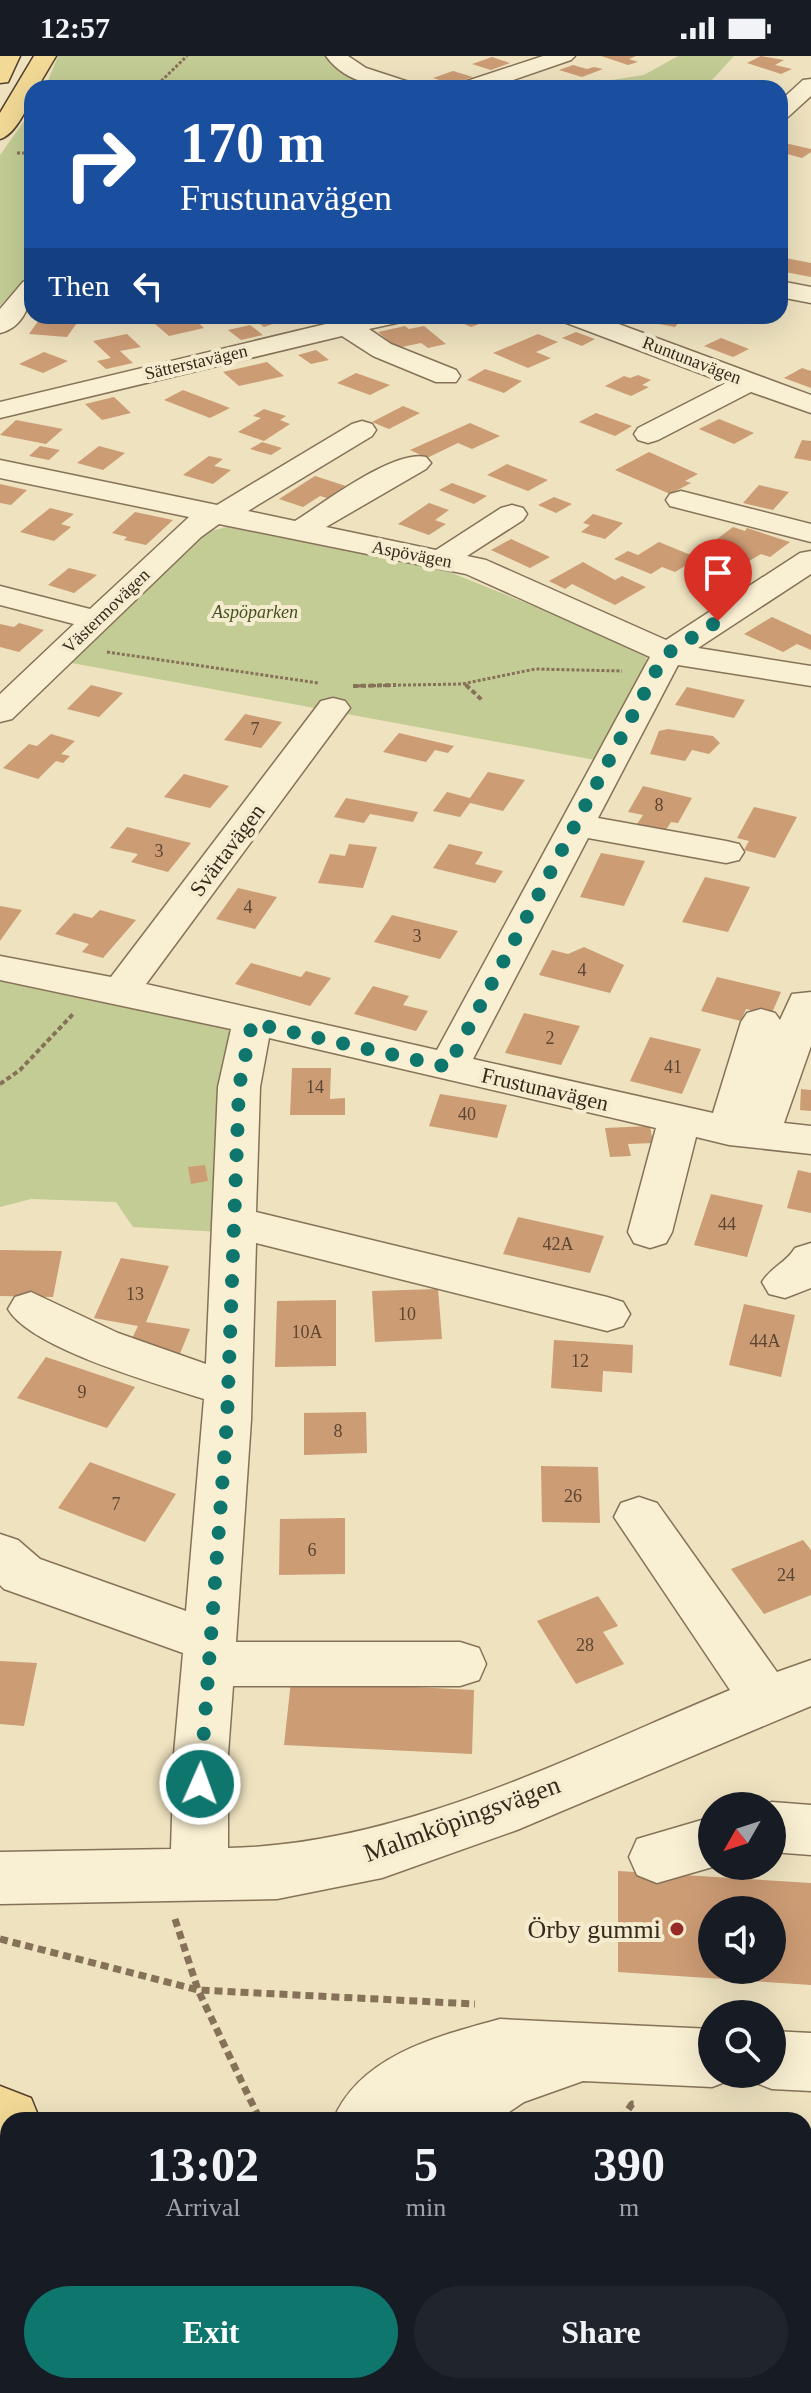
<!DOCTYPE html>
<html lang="en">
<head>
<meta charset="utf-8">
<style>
  body { margin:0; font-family:"Times New Roman",serif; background:#20242c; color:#f1f3f6; height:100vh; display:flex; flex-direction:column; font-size:30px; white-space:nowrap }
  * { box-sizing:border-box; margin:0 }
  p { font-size:26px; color:#9ea1a6 }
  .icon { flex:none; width:44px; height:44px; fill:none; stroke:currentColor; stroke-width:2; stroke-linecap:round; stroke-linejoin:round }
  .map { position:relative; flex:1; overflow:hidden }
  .side { position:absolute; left:0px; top:2056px; width:812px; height:282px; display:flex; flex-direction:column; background:#171b24; border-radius:24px 24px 0 0; box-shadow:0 8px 32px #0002 }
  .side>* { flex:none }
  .top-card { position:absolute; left:24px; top:24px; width:764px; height:244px; border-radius:24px; box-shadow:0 8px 32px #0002; background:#1a4fa0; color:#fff; overflow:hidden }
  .needle { width:52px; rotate:231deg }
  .controls { position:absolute; left:698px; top:1736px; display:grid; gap:16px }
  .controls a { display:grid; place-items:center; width:88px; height:88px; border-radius:50%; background:#171b24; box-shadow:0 8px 32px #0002; font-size:40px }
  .pin { position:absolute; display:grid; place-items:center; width:68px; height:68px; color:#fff; margin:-82px -34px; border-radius:50% 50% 50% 0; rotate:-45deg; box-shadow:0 0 8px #0007 }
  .pin .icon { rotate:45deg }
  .me { position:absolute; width:88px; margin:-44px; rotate:2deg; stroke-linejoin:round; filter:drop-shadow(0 0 6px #0008) }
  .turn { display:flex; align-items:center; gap:28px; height:168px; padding:0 24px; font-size:36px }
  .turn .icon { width:104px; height:104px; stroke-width:2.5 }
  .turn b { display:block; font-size:56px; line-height:68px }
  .then { display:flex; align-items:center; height:76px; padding:0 24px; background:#0003; gap:16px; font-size:30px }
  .eta { display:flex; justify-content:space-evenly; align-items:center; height:136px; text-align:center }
  .eta b { font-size:48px; font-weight:600; line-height:56px }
  .primary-button { display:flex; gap:16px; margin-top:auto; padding:16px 24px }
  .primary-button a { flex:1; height:92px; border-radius:48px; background:#0f766e; color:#fff; font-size:32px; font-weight:600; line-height:92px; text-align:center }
  .primary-button a+a { background:#20242c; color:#f1f3f6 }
  .status { display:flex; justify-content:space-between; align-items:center; height:56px; padding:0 40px; background:#171b24; direction:ltr }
  .status svg { height:22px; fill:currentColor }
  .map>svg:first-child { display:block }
  .green { fill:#c3cc94 }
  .building { fill:#cc9c75; fill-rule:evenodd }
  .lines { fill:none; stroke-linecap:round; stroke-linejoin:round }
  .minor-casing { stroke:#867258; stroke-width:3 }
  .major-casing { stroke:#54402c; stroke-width:3 }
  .path-far2 { stroke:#867258; stroke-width:3; stroke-dasharray:3 2; stroke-linecap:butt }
  .path-far1 { stroke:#867258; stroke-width:4; stroke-dasharray:5 3; stroke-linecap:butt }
  .path { stroke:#867258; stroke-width:7; stroke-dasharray:8 5; stroke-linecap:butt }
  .minor { fill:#f9efd2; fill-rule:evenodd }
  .major { fill:#f2d996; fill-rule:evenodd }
  .route { stroke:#0f766e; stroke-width:14; stroke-dasharray:0 25.2 }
  .poi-dot { fill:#962b28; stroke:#f5eccf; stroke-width:3 }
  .labels { text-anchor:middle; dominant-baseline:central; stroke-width:8; stroke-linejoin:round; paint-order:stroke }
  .far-street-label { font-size:18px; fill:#362a1c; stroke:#f5eccf }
  .far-park-label { font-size:18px; font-style:italic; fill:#455223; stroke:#f5eccf }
  .number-label { font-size:18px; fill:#5c4632 }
  .street-label { font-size:22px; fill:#362a1c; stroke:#f5eccf }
  .near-street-label { font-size:26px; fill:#362a1c; stroke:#f5eccf }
  .near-poi-label { font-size:26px; fill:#362a1c; stroke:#f5eccf; text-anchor:end }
</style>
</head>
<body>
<div class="status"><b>12:57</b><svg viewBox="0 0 49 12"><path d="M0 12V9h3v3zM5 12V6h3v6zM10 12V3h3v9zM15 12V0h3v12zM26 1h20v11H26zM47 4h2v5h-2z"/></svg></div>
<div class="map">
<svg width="811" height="2337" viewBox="0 0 811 2337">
  <rect width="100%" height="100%" fill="#eee2bf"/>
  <g class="green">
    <path d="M58 0H335L369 22 396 32H45Z"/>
    <path d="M678 0H734L711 25 700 32H591L592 27 644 19Z"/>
    <path d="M32 54V215L0 250V99Z"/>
    <path d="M234 469 437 511 588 572 647 601 641 621 595 704 72 607 195 487 211 475Z"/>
    <path d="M0 919 216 964 232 974 221 1176 133 1171 116 1146 31 1143 0 1151Z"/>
  </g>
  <g class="building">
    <path d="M601 0H636L629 3 638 6 628 9Z"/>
    <path d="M761 0 784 4 775 9 792 13 781 18 747 7Z"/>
    <path d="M492 1 510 7 491 14 472 8Z"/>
    <path d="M573 9 587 13 594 11 603 13 582 21 559 14Z"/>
    <path d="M453 15 473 21 452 28 433 22Z"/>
    <path d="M780 86 811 93V96L802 102 780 96Z"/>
    <path d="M780 201 811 207V221L780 215Z"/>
    <path d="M54 260H76L74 263 79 264 67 281 29 278 41 261Z"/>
    <path d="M184 260H191L204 272 169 280 154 267Z"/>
    <path d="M250 260H293V261L264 271Z"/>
    <path d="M458 260H501L471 271 452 262Z"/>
    <path d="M648 260H684L675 271 643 265Z"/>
    <path d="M250 269 263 279 241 284 228 274Z"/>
    <path d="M405 270 409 273 424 270 446 288 428 292 421 287 397 292 378 276Z"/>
    <path d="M576 276 595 283 582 290 562 282Z"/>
    <path d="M127 278 141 291 120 295 133 307 106 313 97 305 111 302 93 285Z"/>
    <path d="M538 278 558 286 536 296 551 302 528 312 493 297Z"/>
    <path d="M721 282 749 293 733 301 704 290Z"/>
    <path d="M316 294 329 304 311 308 298 299Z"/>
    <path d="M44 296 68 305 43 317 19 308Z"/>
    <path d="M267 306 284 320 239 330 223 316Z"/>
    <path d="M802 312 811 315V332L784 322Z"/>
    <path d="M485 313 522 325 504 337 467 324Z"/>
    <path d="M356 317 390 329 370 339 337 327Z"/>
    <path d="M638 319 651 324 642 329 649 331 631 340 605 330 624 320 630 322Z"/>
    <path d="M183 334 230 352 210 362 164 344Z"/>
    <path d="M114 341 131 357 102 364 85 348Z"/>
    <path d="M403 350 420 357 389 373 372 366Z"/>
    <path d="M264 353 286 360 280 364 290 368 264 385 238 376 261 362 253 360Z"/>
    <path d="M596 357 632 370 615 380 579 366Z"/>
    <path d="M719 363 754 377 734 388 699 373Z"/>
    <path d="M16 364 63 373 46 388 0 379Z"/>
    <path d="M470 367 500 380 472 393 458 387 427 402 410 394Z"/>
    <path d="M802 384 811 385V405L794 402Z"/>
    <path d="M262 386 282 392 271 399 250 393Z"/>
    <path d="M40 390 60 394 49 404 29 400Z"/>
    <path d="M99 390 125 397 103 414 77 407Z"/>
    <path d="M649 396 698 418 685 425 691 427 670 438 615 414Z"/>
    <path d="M209 400 223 403 214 410 231 414 213 428 183 419Z"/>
    <path d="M507 408 548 424 528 435 487 419Z"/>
    <path d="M315 420 349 431 330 443 320 440 303 451 279 443Z"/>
    <path d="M452 427 487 440 474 448 439 434Z"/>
    <path d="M0 428 27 434 11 449 0 447Z"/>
    <path d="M759 429 789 436 773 454 743 447Z"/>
    <path d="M554 441 572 448 556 457 538 449Z"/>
    <path d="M429 447 449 454 435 464 446 468 429 479 398 468Z"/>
    <path d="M50 452 74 458 61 468 71 471 54 485 20 476Z"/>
    <path d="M135 456 173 464 146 489 124 484 127 481 112 477Z"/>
    <path d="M593 458 623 467 605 483 581 476 590 469 583 467Z"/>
    <path d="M733 471 745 475 747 472 790 486 770 501 761 498 749 505 712 489 722 485 717 483Z"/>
    <path d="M511 483 550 501 530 512 491 494Z"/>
    <path d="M659 486 698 502 675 516 662 511 651 518 614 503 628 495 638 499Z"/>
    <path d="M583 506 615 524 622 520 646 531 615 549 572 528 565 533 549 525Z"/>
    <path d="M69 512 97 519 74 537 48 529Z"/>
    <path d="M772 561 811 579V594L797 588 783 596 744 578Z"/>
    <path d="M19 567 44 574 19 596 0 591V568L14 571Z"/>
    <path d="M91 629 123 637 99 661 67 653Z"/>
    <path d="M687 631 745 644 734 662 675 649Z"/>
    <path d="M245 658 282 666 261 692 224 684Z"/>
    <path d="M668 673 713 680 720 687 709 698 692 694 685 705 650 698 659 675Z"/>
    <path d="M399 677 454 690 448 697 435 694 426 706 383 696Z"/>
    <path d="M51 678 75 685 61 698 70 700 63 707 56 705 38 723 3 712 29 688 37 690Z"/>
    <path d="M488 716 525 724 503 755 470 747 460 761 433 755 447 736 470 742Z"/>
    <path d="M184 718 229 730 210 752 164 741Z"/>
    <path d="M643 730 692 742 678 767 671 766 663 778 635 771 643 759 628 756Z"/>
    <path d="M346 742 418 756 413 766 370 758 364 767 334 761Z"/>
    <path d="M754 751 797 761 775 802 744 794 749 785 737 782Z"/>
    <path d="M127 771 191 787 168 816 131 806 138 798 110 792Z"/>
    <path d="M349 788 377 791 363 832 318 827 330 798 345 800Z"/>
    <path d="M449 788 483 796 475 808 503 815 495 827 433 812Z"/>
    <path d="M601 797 645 805 624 850 580 841Z"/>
    <path d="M705 821 750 831 728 876 682 866Z"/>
    <path d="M238 832 277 841 255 873 216 863Z"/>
    <path d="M0 850 22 854 0 885Z"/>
    <path d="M100 854 136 864 103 902 82 896 89 888 55 878 74 857 92 862Z"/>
    <path d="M392 859 458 875 440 903 374 886Z"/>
    <path d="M584 891 624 909 610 937 539 919 552 894 568 898Z"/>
    <path d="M251 907 301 921 306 915 331 922 310 950 235 928Z"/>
    <path d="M717 921 781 936 771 959 746 953 741 965 701 955Z"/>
    <path d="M373 930 409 940 403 949 428 955 416 975 354 958Z"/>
    <path d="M524 957 580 970 561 1009 505 997Z"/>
    <path d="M650 981 701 993 682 1038 630 1025Z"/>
    <path d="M292 1012H331L330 1043 345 1042V1059H290Z"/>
    <path d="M801 1033 811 1034V1055L800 1054Z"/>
    <path d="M440 1038 507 1049 497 1082 429 1070Z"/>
    <path d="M650 1070 653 1087 628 1088 631 1100 610 1101 605 1072Z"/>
    <path d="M205 1109 208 1125 191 1128 188 1111Z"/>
    <path d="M798 1114 811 1117V1157L787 1152Z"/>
    <path d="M711 1138 763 1149 747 1201 694 1189Z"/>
    <path d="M518 1161 604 1180 590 1217 503 1198Z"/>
    <path d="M0 1194 62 1195 53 1241 0 1240Z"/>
    <path d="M121 1202 169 1210 146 1266 190 1273 179 1300 128 1291 138 1270 94 1262Z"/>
    <path d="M438 1233 442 1283 375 1286 372 1235Z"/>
    <path d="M336 1244V1310L275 1311 277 1245Z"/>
    <path d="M744 1248 795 1259 781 1321 729 1309Z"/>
    <path d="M554 1284 633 1289 632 1317 603 1315 602 1336 551 1332Z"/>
    <path d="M46 1301 135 1331 107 1372 17 1342Z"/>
    <path d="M366 1356 367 1397 304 1399V1357Z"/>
    <path d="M90 1406 176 1438 145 1486 58 1452Z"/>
    <path d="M541 1410 598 1411 600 1467 542 1466Z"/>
    <path d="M345 1462V1518L279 1519 280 1463Z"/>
    <path d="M803 1484 811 1494V1539L764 1558 731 1513Z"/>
    <path d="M598 1540 618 1570 603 1576 624 1608 576 1628 537 1565Z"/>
    <path d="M0 1605 37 1607 24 1670 0 1668Z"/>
    <path d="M291 1625 474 1634 472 1698 284 1689Z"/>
    <path d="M618 1815 811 1827V1929L618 1916ZM712 1854H772V1914H712Z"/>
  </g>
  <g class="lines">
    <defs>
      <g id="minor">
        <path d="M326 0H348L366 12 412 27 415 32C382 32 347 29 326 0Z"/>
        <path d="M543 0H575L571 4 490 32H458L461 27Z"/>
        <path d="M811 23V40L788 61 780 63V45L803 24Z"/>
        <path d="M32 223C32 245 25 271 0 277V253L23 226Z"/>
        <path d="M780 225 811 231V247L780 241Z"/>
        <path d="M359 260H405L401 266 369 273 391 288 456 314 460 320 456 326H436L373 300 342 280 0 362V346Z"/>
        <path d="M560 260H597L811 339V357L751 336 658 384 648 387 638 384 634 378 638 372 726 327 564 266Z"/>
        <path d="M362 365 372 368 376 374 372 380 248 455 295 465C324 447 394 393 426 401L431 407 426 413 326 471 436 494 501 452 512 449 523 452 527 458 523 464 467 500 486 504 666 584 800 497 811 495V518L698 592 811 610V630L678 609 598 762 726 785 739 788 744 796 739 804 726 807 588 782 473 1003 713 1057 741 966 747 957 761 953 775 957 780 964 792 938 811 936V990L784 1067 811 1070V1098L729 1089 696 1081 672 1176 666 1187 650 1192 634 1187 628 1176 656 1072 269 982 260 1031 256 1156 607 1241 623 1246 630 1258 623 1270 607 1275 256 1187 251 1364 236 1586H460L479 1592 486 1608 479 1624 460 1630H233L228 1698V1792C402 1789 571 1700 730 1634L614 1461 621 1447 639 1441 657 1447 777 1616 811 1604V1650L517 1774 382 1822 277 1843 0 1848V1796L171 1793 174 1698 183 1597 4 1533 0 1529V1478L18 1484 40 1503 186 1555 204 1343C158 1328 31 1293 8 1253L15 1241 31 1236 118 1277 206 1308 218 1031 231 973 0 924V900L111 921 321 645 333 642 345 645 350 652 146 928 437 994 650 601 466 518 219 468 201 481 12 663 0 666V638L74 568 0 549V530L90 553 189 461 0 422V404L217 449 352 368Z"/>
        <path d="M681 435 811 468V486L670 450 666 444 670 438Z"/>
        <path d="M811 1187V1232L785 1242 769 1238 762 1226C771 1211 786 1207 795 1192Z"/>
        <path d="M772 1746 811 1749V1799L772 1796V1750H761Z"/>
        <path d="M712 1761V1810H716L657 1827 637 1819 629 1801 637 1783Z"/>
        <path d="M500 1963 712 1973V2018H735L733 2023 712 2031 583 2025 524 2046 497 2064H411L413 2060 409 2064H333C360 1999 438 1980 500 1963Z"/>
        <path d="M772 1975 811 1977V2035L772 2033 751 2025 748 2018H772Z"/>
      </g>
      <g id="major">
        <path d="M0 0H20L8 26 0 27Z"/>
        <path d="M34 0H56L37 32H32C32 47 15 79 0 83V57Z"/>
        <path d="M0 2030 31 2042 40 2064H8V2094L0 2091Z"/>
        <path d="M0 2134 8 2138V2202L0 2199Z"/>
        <path d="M226 2330H298L300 2337H228Z"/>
        <path d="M391 2330H463L465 2337H393Z"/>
      </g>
    </defs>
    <use href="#minor" class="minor-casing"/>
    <use href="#major" class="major-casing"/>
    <g class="path-far2">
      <path d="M154 32 187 0"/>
      <path d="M17 97H32"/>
      <path d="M107 596 318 627"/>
      <path d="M464 627 468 631"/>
      <path d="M353 630 462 628 535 613 622 615"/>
    </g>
    <g class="path-far1">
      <path d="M466 629 483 645"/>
      <path d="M353 630 396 629"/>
      <path d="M0 1028 20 1014 74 957"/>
    </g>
    <g class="path">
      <path d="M175 1863 198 1934 260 2064"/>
      <path d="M0 1883 198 1934 475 1948"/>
      <path d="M621 2064 632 2048H636"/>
      <path d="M619 2330 626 2337"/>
      <path d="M350 2337 355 2330"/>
    </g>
    <use href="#minor" class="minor"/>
    <use href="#major" class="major"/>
  </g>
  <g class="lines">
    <path class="route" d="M200 1728 227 1364 239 1031 252 967 448 1011 658 611 668 597 718 565"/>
  </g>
  <circle class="poi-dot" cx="677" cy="1873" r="8"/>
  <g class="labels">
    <g class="far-street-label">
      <text transform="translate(692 304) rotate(21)">Runtunavägen</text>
      <text transform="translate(196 306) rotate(-13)">Sätterstavägen</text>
      <text transform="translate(412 498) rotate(11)">Aspövägen</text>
      <text transform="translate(106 555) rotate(-44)">Västermovägen</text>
    </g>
    <g class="far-park-label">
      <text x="255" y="556">Aspöparken</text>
    </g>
    <g class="number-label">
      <text x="255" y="673">7</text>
      <text x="659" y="749">8</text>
      <text x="159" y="795">3</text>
      <text x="248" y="851">4</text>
      <text x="417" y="880">3</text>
      <text x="582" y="914">4</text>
      <text x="550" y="982">2</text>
      <text x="673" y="1011">41</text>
      <text x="315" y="1031">14</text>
      <text x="467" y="1058">40</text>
      <text x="727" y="1168">44</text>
      <text x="558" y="1188">42A</text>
      <text x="135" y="1238">13</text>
      <text x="407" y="1258">10</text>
      <text x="307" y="1276">10A</text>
      <text x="765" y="1285">44A</text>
      <text x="580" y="1305">12</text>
      <text x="82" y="1336">9</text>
      <text x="338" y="1375">8</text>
      <text x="573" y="1440">26</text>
      <text x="116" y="1448">7</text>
      <text x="312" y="1494">6</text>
      <text x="786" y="1519">24</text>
      <text x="585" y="1589">28</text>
    </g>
    <g class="street-label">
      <text transform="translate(227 794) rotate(-53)">Svärtavägen</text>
      <text transform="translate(545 1033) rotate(13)">Frustunavägen</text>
    </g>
    <g class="near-street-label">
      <text transform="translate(462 1763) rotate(-20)">Malmköpingsvägen</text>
    </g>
    <g class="near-poi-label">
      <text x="661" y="1873">Örby gummi</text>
    </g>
  </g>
</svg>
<div class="controls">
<a><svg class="needle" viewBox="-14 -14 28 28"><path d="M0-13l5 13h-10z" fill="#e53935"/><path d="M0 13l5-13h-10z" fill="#9ea1a6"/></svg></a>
<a><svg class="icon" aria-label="sound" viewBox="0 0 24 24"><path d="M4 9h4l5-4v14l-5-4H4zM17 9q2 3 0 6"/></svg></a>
<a><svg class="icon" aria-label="search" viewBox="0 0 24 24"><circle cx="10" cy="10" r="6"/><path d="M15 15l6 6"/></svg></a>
</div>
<div class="pin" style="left:718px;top:565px;background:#d93025"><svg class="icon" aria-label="arrive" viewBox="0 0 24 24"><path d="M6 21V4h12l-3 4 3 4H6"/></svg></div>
<svg class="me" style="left:200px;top:1728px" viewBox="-20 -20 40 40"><circle r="17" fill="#0f766e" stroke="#fff" stroke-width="3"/><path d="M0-11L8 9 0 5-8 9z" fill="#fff"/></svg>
<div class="top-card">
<div class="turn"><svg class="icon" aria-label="right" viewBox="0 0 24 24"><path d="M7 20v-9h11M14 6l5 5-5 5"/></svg><div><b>170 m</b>Frustunavägen</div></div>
<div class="then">Then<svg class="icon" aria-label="left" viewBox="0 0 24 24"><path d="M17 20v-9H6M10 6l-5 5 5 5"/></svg></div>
</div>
<section class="side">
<div class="eta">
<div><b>13:02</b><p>Arrival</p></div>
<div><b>5</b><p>min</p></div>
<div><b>390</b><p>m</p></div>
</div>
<div class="primary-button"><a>Exit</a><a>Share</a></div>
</section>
</div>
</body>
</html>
